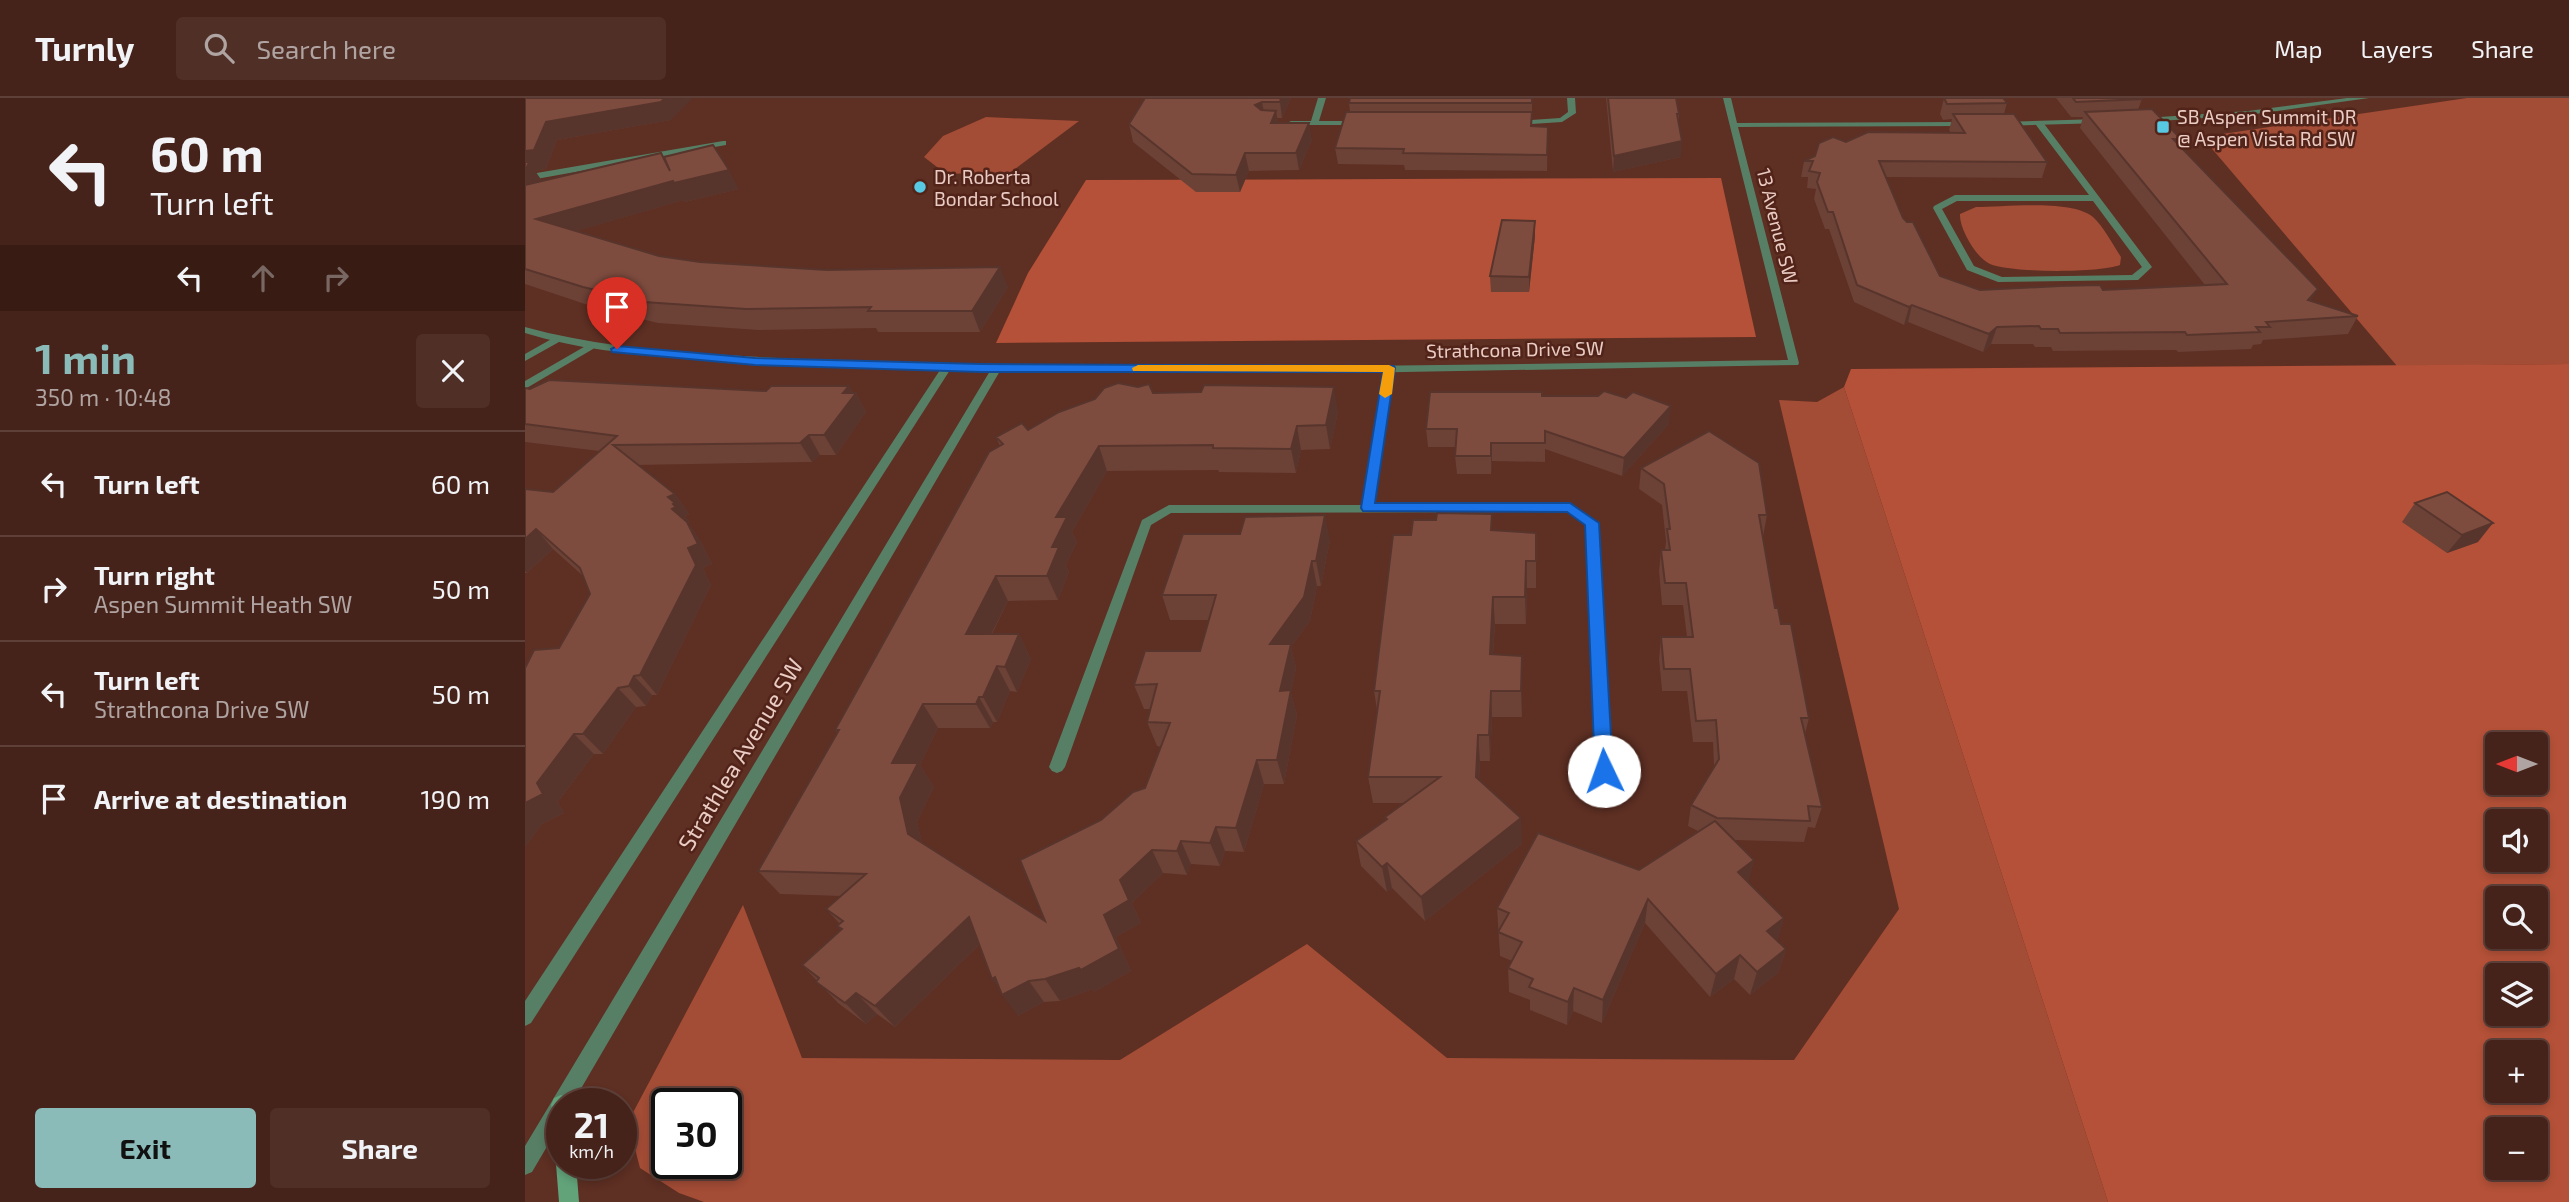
<!DOCTYPE html>
<html lang="en">
<head>
<meta charset="utf-8">
<style>
  body { margin:0; font-family:"Exo 2",sans-serif; background:#502f27; color:#f1f3f6; height:100vh; display:flex; flex-direction:column; font-size:26px; white-space:nowrap }
  * { box-sizing:border-box; margin:0 }
  p { font-size:23px; color:#b0a4a2 }
  .icon { flex:none; width:38px; height:38px; fill:none; stroke:currentColor; stroke-width:2; stroke-linecap:round; stroke-linejoin:round }
  .map { position:relative; flex:1; overflow:hidden }
  .panel { display:flex; flex-direction:column; background:#46231a; width:525px }
  .panel>* { flex:none }
  .banner { background:#46231a; color:#f1f3f6; overflow:hidden }
  .needle { width:46px; rotate:270deg }
  .tools { position:absolute; left:1960px; top:634px; display:grid; gap:14px }
  .tools a { display:grid; place-items:center; width:63px; height:63px; border-radius:7px; background:#46231a; box-shadow:0 4px 10px #0003,0 0 0 2px #5e4039; font-size:35px }
  .speed { position:absolute; left:21px; top:990px; display:flex; gap:14px; font-size:35px; font-weight:700; text-align:center }
  .speed>* { display:grid; place-content:center; width:91px; height:91px; border-radius:50%; background:#46231a; box-shadow:0 4px 10px #0003,0 0 0 2px #5e4039; line-height:1 }
  .speed small { font-size:18px; font-weight:400 }
  .speed .limit { border:4px solid #111; border-radius:10px; background:#fff; color:#111 }
  .pin { position:absolute; display:grid; place-items:center; width:60px; height:60px; color:#fff; margin:-72px -30px; border-radius:50% 50% 50% 0; rotate:-45deg; box-shadow:0 0 7px #0007 }
  .pin .icon { rotate:45deg }
  .me { position:absolute; width:77px; margin:-38px; rotate:357deg; stroke-linejoin:round; filter:drop-shadow(0 0 5px #0008) }
  .turn { display:flex; align-items:center; gap:24px; height:147px; padding:0 35px; font-size:32px }
  .turn .icon { width:91px; height:91px; stroke-width:2.5 }
  .turn b { display:block; font-size:49px; line-height:60px }
  .lanes { display:flex; align-items:center; height:66px; padding:0 35px; background:#0003; justify-content:center; gap:35px; direction:ltr }
  .lanes .off { opacity:.35 }
  .round { display:grid; place-items:center; flex:none; width:74px; height:74px; border-radius:7px; background:#502f27 }
  .headline { display:flex; align-items:center; justify-content:space-between; height:119px; padding:0 35px }
  h1 { font-size:42px; font-weight:700; line-height:52px; color:#8bbbb9 }
  .button { display:flex; gap:14px; margin-top:auto; padding:14px 35px }
  .button a { flex:1; height:80px; border-radius:7px; background:#8bbbb9; color:#111; font-size:28px; font-weight:700; line-height:80px; text-align:center }
  .button a+a { background:#502f27; color:#f1f3f6 }
  ul { padding:0; list-style:none }
  li { display:flex; align-items:center; gap:21px; height:105px; padding:0 35px; border-top:2px solid #5e4039 }
  li div { flex:1 }
  li b { display:block; font-size:26px }
  li em { font-style:normal }
  header { display:flex; align-items:center; gap:42px; box-sizing:border-box; height:98px; padding:0 35px; background:#46231a; border-bottom:2px solid #5e4039 }
  header strong { font-size:33px }
  nav { display:flex; gap:38px; margin-inline-start:auto; font-size:24px }
  .search { width:490px; height:63px; background:#502f27; display:flex; align-items:center; gap:18px; box-sizing:border-box; padding:0 24px; border-radius:7px; color:#b0a4a2; font-size:26px }
  main { display:flex; flex:1; min-height:0 }
  .map>svg:first-child { display:block }
  .green { fill:#a34c36; fill-rule:evenodd }
  .forest { fill:#b45138; fill-rule:evenodd }
  .lines { fill:none; stroke-linecap:round; stroke-linejoin:round }
  .minor { fill:#577f65; fill-rule:evenodd }
  .tertiary { fill:#577f65; fill-rule:evenodd }
  .secondary { fill:#62a37a; fill-rule:evenodd }
  .wall { fill:#6c4136 }
  .shaded-wall { fill:#58352c }
  .building { fill:#7e4c3f; stroke:#58352c; stroke-width:2 }
  .route { fill:#1a73e8; stroke:#114b97; stroke-width:2 }
  .slow { fill:#f59e0b }
  .poi-dot { fill:#57c9e3; stroke:#522419; stroke-width:2.5 }
  .labels { text-anchor:middle; dominant-baseline:central; stroke-width:5; stroke-linejoin:round; paint-order:stroke }
  .far-poi-label { font-size:19px; fill:#eaccc4; stroke:#522419; text-anchor:start }
  .far-street-label { font-size:19px; fill:#eaccc4; stroke:#522419 }
  .street-label { font-size:23px; fill:#eaccc4; stroke:#522419 }
</style>
</head>
<body>
<header>
<strong>Turnly</strong>
<div class="search"><svg class="icon" aria-label="search" viewBox="0 0 24 24"><circle cx="10" cy="10" r="6"/><path d="M15 15l6 6"/></svg>Search here</div>
<nav><a>Map</a><a>Layers</a><a>Share</a></nav>
</header>
<main>
<section class="panel">
<div class="banner">
<div class="turn"><svg class="icon" aria-label="left" viewBox="0 0 24 24"><path d="M17 20v-9H6M10 6l-5 5 5 5"/></svg><div><b>60 m</b>Turn left</div></div>
<div class="lanes"><svg class="icon" aria-label="left" viewBox="0 0 24 24"><path d="M17 20v-9H6M10 6l-5 5 5 5"/></svg><svg class="icon off" aria-label="ahead" viewBox="0 0 24 24"><path d="M12 20V5M6 11l6-6 6 6"/></svg><svg class="icon off" aria-label="right" viewBox="0 0 24 24"><path d="M7 20v-9h11M14 6l5 5-5 5"/></svg></div>
</div>
<div class="headline"><div><h1>1 min</h1><p>350 m · 10:48</p></div><a class="round"><svg class="icon" aria-label="close" viewBox="0 0 24 24"><path d="M6 6l12 12M18 6L6 18"/></svg></a></div>
<ul>
<li><svg class="icon" aria-label="left" viewBox="0 0 24 24"><path d="M17 20v-9H6M10 6l-5 5 5 5"/></svg><div><b>Turn left</b></div><em>60 m</em></li>
<li><svg class="icon" aria-label="right" viewBox="0 0 24 24"><path d="M7 20v-9h11M14 6l5 5-5 5"/></svg><div><b>Turn right</b><p>Aspen Summit Heath SW</p></div><em>50 m</em></li>
<li><svg class="icon" aria-label="left" viewBox="0 0 24 24"><path d="M17 20v-9H6M10 6l-5 5 5 5"/></svg><div><b>Turn left</b><p>Strathcona Drive SW</p></div><em>50 m</em></li>
<li><svg class="icon" aria-label="arrive" viewBox="0 0 24 24"><path d="M6 21V4h12l-3 4 3 4H6"/></svg><div><b>Arrive at destination</b></div><em>190 m</em></li>
</ul>
<div class="button"><a>Exit</a><a>Share</a></div>
</section>
<div class="map">
<svg width="2044" height="1104" viewBox="0 0 2044 1104">
  <rect width="100%" height="100%" fill="#5e2f23"/>
  <g class="green">
    <path d="M1942 0H2044V266L1872 268 1677 39Z"/>
    <path d="M461 19 554 23 486 74 421 76 399 59 418 38Z"/>
    <path d="M1451 109C1478 109 1547 101 1568 119 1579 129 1588 147 1596 159L1595 167C1574 175 1486 175 1465 166 1451 160 1434 130 1435 116Z"/>
    <path d="M1319 289 1583 1104H179L154 1095 115 1070 103 1024 218 807 277 960 595 962 782 846 922 960 1269 962 1374 811 1254 302 1292 304ZM142 1006H201V1066H142Z"/>
  </g>
  <g class="forest">
    <path d="M1196 80 1231 239 471 245 503 175 561 82Z"/>
    <path d="M2044 266V1104H1583L1319 289 1326 271ZM1972 646H2011V684H1972ZM1972 723H2011V761H1972ZM1972 800H2011V838H1972ZM1972 877H2011V915H1972ZM1972 954H2011V992H1972ZM1972 1031H2011V1069H1972Z"/>
  </g>
  <g class="lines">
    <g class="minor">
      <path d="M793 0H801L794 23H837L841 25 837 27H763L762 25 766 23H786Z"/>
      <path d="M1042 0H1050L1051 15 1037 24 990 27 986 25 990 23 1035 20 1043 14Z"/>
      <path d="M1511 23H1517L1627 169 1613 182 1473 184 1442 172 1408 110 1409 108 1430 97H1564L1511 27ZM1432 103H1568L1617 169 1607 177 1477 179 1449 168 1417 111Z"/>
      <path d="M198 43H201V47L0 83V77Z"/>
      <path d="M30 239 35 242 34 244 0 263V256Z"/>
      <path d="M64 246 69 249 68 251 0 291V283Z"/>
      <path d="M864 267 869 270 850 406H1045L1073 425 1087 673 1084 677 1079 679 1074 677 1071 673 1061 427 1042 414 646 415 626 427 540 669 537 673 532 675 527 673 524 669 617 422 644 407H837L859 270Z"/>
    </g>
    <g class="tertiary">
      <path d="M1198 0H1206L1212 25 1442 24 1446 26 1442 28 1213 29 1274 265 1273 267 825 275 475 273 47 1006H37V1023L7 1074 0 1077V1048L465 273 425 272 6 925 0 928V903L415 272C329 270 244 267 158 260 105 256 51 251 0 235V229C62 246 124 252 188 256 269 262 349 264 430 266 707 272 985 266 1263 262Z"/>
      <path d="M1822 0H1844L1723 17 1620 24 1616 22 1620 20 1723 13Z"/>
      <path d="M1575 21 1579 23 1578 25 1477 28 1473 26 1477 24Z"/>
    </g>
    <g class="secondary">
      <path d="M36 997 43 1000 45 1006H37V1025L30 1022 26 1007 29 1000Z"/>
      <path d="M37 1058V1066H51L54 1104H34L31 1066Z"/>
    </g>
  </g>
  <g class="wall">
    <path d="M0 0 146 22 32 42 21 71 10 73 17 83 143 68 214 91 160 104 159 102 51 133 134 158 175 164 483 189 455 234H353L351 230 233 232 133 225 72 210 0 186Z"/>
    <path d="M620 0H766L757 20H752L753 25 787 42 774 72 724 73 715 94H671L608 44 604 26Z"/>
    <path d="M1007 0V28L1023 29 1022 73 880 72 879 67 813 66 810 50 825 14 824 5Z"/>
    <path d="M1081 0H1151L1154 16V25L1156 59 1088 74Z"/>
    <path d="M1419 0 1482 5 1479 16 1522 64 1517 80 1361 79 1378 120 1415 178 1455 192H1578L1680 187 1555 30 1558 19H1546L1531 0H1616L1617 1 1613 12 1656 41 1653 47 1786 203 1833 218 1823 236 1738 242 1736 246 1728 247 1726 251 1653 254 1651 252 1528 253 1526 249H1510L1508 246H1466L1458 254 1383 224 1379 227 1329 204 1304 131H1300L1289 101 1291 91 1282 90 1283 79H1276L1279 63 1321 44 1426 35 1424 32 1427 21 1418 22 1415 16Z"/>
    <path d="M1010 138 1004 194H966L965 178Z"/>
    <path d="M324 288 328 295H331L341 314 311 357H295L287 364 112 367 150 396 164 416 160 418 165 425H163L176 444 187 466 178 470 186 487 132 597H127L121 608 111 609 78 656H69L33 704 39 715 17 726 0 749V570L34 550 65 496 57 477 28 451 2 475H0V391L28 394 74 353 0 344V290L241 293Z"/>
    <path d="M628 295 813 314 805 351 776 352 771 375 694 374 693 372 582 373 547 434 552 444 541 467 544 474 533 502 483 503 467 536H494L506 561 492 594 485 593 472 624H468L465 630H413L395 667 409 689 392 724 397 745 520 823 576 722 620 690 636 649 632 648 622 624 626 611H619L609 587 675 553 684 522H645L637 497 805 442 796 488H792L785 523 766 549 771 570 766 595 772 617 759 686H739L719 754 700 753 695 768 666 766 662 777 638 775 607 805 616 825 591 839 606 873 569 894 568 891 535 903 519 904 493 918 454 847 370 929 352 916 341 926 313 905 277 867 316 832 312 828 315 826 301 811 316 798 255 796 233 773 313 635 310 632 475 348 471 339 503 332Z"/>
    <path d="M1017 298 1144 326 1097 378 1020 351V364L967 363 966 376H932L930 358 931 349H903L901 331Z"/>
    <path d="M1116 370 1242 417 1238 439 1250 510 1256 526 1284 620 1280 636 1297 709 1290 730 1283 729 1279 744 1209 742 1229 762 1223 784 1259 820 1252 843 1261 851 1253 875 1225 897 1209 881 1185 899 1120 825 1077 925 1048 913 1042 927 1005 912V902L984 894 983 870 987 863 975 858 972 810 1114 772 1173 733 1163 728 1166 707 1189 669 1188 644H1168L1162 593H1137L1134 561 1136 539H1162L1158 507H1137L1134 473 1136 452H1140L1141 443 1137 407 1114 391Z"/>
    <path d="M1890 405 1953 444 1922 455 1877 424Z"/>
    <path d="M968 432 1011 435V490H1002L1001 526H970L968 556 997 585V619H967L965 663H955L954 682 997 746 900 823 867 790 862 794 836 768 831 743 860 722V719L879 705H848L843 679 852 612 849 593Z"/>
  </g>
  <g class="shaded-wall">
    <path d="M140 0H168L146 22 32 42 21 71 10 73 17 83 0 97V53L21 24Z"/>
    <path d="M756 0H766L757 20 755 4Z"/>
    <path d="M737 4 740 20 730 7Z"/>
    <path d="M751 13 754 30 746 25Z"/>
    <path d="M784 25 787 42 774 72 771 55Z"/>
    <path d="M1157 43 1156 59 1088 74 1089 58Z"/>
    <path d="M720 55 724 73 715 94 711 77Z"/>
    <path d="M204 72 214 91 160 104 159 102 24 141 11 121 148 83 152 84Z"/>
    <path d="M1010 123V138L1004 194V179Z"/>
    <path d="M475 169 483 189 455 234 447 213Z"/>
    <path d="M1793 191 1783 208V202Z"/>
    <path d="M1387 207 1383 224 1379 227 1384 209Z"/>
    <path d="M1472 229 1466 246 1458 254 1464 236Z"/>
    <path d="M324 288 329 297 331 295 341 314 311 357 299 337 318 295Z"/>
    <path d="M809 289 813 314 805 351 801 327Z"/>
    <path d="M1146 308 1144 326 1097 378 1099 360Z"/>
    <path d="M772 328 776 352 771 375 766 351Z"/>
    <path d="M284 337 295 357 287 364 275 345Z"/>
    <path d="M966 345 967 363 966 376Z"/>
    <path d="M574 348 582 373 547 434 552 444 541 467 544 474 533 502 522 478 527 449 531 419Z"/>
    <path d="M150 396 164 416 160 418 165 425H163L176 444 187 466 178 470 186 487 132 597 115 577 163 450 147 411 143 399Z"/>
    <path d="M800 417 805 442 796 488 791 463Z"/>
    <path d="M1968 425 1953 444 1922 455 1937 437Z"/>
    <path d="M11 431 28 451 2 475 0 473V441Z"/>
    <path d="M787 463 792 488 785 523 766 549 771 570 766 595 772 617 759 686 752 662 755 593 745 546Z"/>
    <path d="M1001 463 1002 490 1001 526 1000 499Z"/>
    <path d="M471 478 483 503 454 560 441 536Z"/>
    <path d="M968 499 970 526 966 583 965 556Z"/>
    <path d="M494 536 506 561 492 594 480 569Z"/>
    <path d="M997 558V619L996 593Z"/>
    <path d="M472 568 485 593 472 624 458 599Z"/>
    <path d="M109 578 127 597 121 608 104 588Z"/>
    <path d="M93 590 111 609 78 656 58 636Z"/>
    <path d="M966 593 967 619 965 663 964 637Z"/>
    <path d="M454 599 468 624 465 630 451 606Z"/>
    <path d="M398 606 413 630 395 667 409 689 392 724 401 760 383 736 367 665Z"/>
    <path d="M49 636 69 656 33 704 39 715 17 726 0 749V705L12 685Z"/>
    <path d="M953 637 955 663 953 705 951 679Z"/>
    <path d="M732 662 739 686 719 754 711 730Z"/>
    <path d="M996 720 997 746 900 823 896 799Z"/>
    <path d="M691 729 700 753 695 768 685 745Z"/>
    <path d="M656 743 666 766 662 777 652 753Z"/>
    <path d="M627 752 638 775 607 805 616 825 591 839 606 873 569 894 568 891 535 903 520 881 579 817 595 782Z"/>
    <path d="M1229 762 1223 787 1213 774Z"/>
    <path d="M862 765 867 790 862 794 857 769Z"/>
    <path d="M1123 801 1120 825 1077 925 1078 902Z"/>
    <path d="M444 819 460 841 370 929 350 908Z"/>
    <path d="M1259 820 1252 844 1242 833Z"/>
    <path d="M1261 851 1253 875 1225 897 1232 874Z"/>
    <path d="M1215 857 1209 881 1185 899 1191 876Z"/>
    <path d="M470 879 504 883 519 904 493 918 477 897 478 896 467 881Z"/>
    <path d="M1049 890 1048 913 1042 927 1043 904Z"/>
    <path d="M331 895 352 916 341 926 320 905Z"/>
  </g>
  <g class="building">
    <path d="M0 0H140L136 4 21 24 9 52 0 53Z"/>
    <path d="M620 0H756L755 4H737L730 7 736 12 751 13 746 25H784L771 55H720L711 77 667 76 604 26Z"/>
    <path d="M825 0H1007V5H824Z"/>
    <path d="M1083 0H1151L1154 16H1152L1157 43 1089 58Z"/>
    <path d="M1419 0H1478L1482 5 1422 6Z"/>
    <path d="M1548 0H1616L1617 1 1551 4Z"/>
    <path d="M1627 11 1656 41H1648L1793 191 1783 202 1833 218 1741 224 1745 229H1731L1735 234 1662 237 1660 234 1535 235 1533 231H1516L1514 228 1472 229 1464 236 1387 207 1384 209 1332 187 1308 114H1303L1292 84 1295 75 1284 73 1288 63H1279L1290 58 1294 45 1308 39 1321 44 1343 34 1440 35 1428 16H1489L1522 64 1354 63 1378 120 1382 124H1388L1415 178 1455 192 1535 188 1575 187 1578 192 1702 186 1560 14Z"/>
    <path d="M821 14H1007L1006 28 1023 29 1022 57 878 55 879 51 810 50Z"/>
    <path d="M188 47 204 72 149 85 148 83 11 121 134 158 175 164 302 172 475 169 447 213H343L346 209 221 211 119 204 58 189 0 171V87L136 55 145 73 139 59Z"/>
    <path d="M0 64H4L0 74Z"/>
    <path d="M977 122 1010 123 1004 179 965 178Z"/>
    <path d="M24 282 241 293 246 288H324L318 295H331L299 337H284L275 345 88 347 150 396 143 399 150 405 148 406 151 409 147 411 162 424 173 446 163 450 171 467 115 577 109 578 104 588 93 590 58 636H49L12 685 18 696 0 705V570L9 552 34 550 65 496 55 470 11 431 0 441V391L28 394 92 338 0 326V290L5 291Z"/>
    <path d="M593 285 613 289 624 286 628 295 676 294 679 287 809 289 801 327 772 328 766 351 688 350V347L574 348 531 419H542L527 449H534L522 478H471L441 536H494L480 569 472 568 458 599H454L451 606H398L367 665H393L375 700 383 736 520 823 495 762 576 722 608 694 620 690 645 625 622 624 632 586 609 587 620 553H675L691 497H637L658 436H715L720 419 800 417 791 463H787L779 499 745 546H766L755 593 766 592 752 662H732L711 730 691 729 685 745 656 743 652 753 627 752 595 782 604 802 579 817 594 851 556 872 554 870 520 881 504 883 477 897 470 879 467 881 444 819 350 908 331 895 320 905 291 884 294 880 277 867 317 831 312 828 318 823 301 811 341 776 233 773 314 632H310L464 354 478 346 471 339 497 325 503 332 534 314 570 301 579 290Z"/>
    <path d="M1079 293 1101 300 1108 294 1146 308 1099 360 1020 333V345H966V358H930L932 331H901L905 294H1017V298H1073Z"/>
    <path d="M1184 333 1234 365 1242 417H1234L1250 510H1253L1256 526H1266L1284 620H1276L1297 709 1283 708 1285 723 1192 720 1166 707 1194 661 1191 622 1171 623 1165 571H1139L1136 539H1168L1161 485H1140L1136 452H1145L1142 431H1145L1139 386 1116 370Z"/>
    <path d="M1922 394 1968 425 1937 437 1890 405Z"/>
    <path d="M912 415 967 416 966 432 1011 435V463H1001L1000 499H968L965 556 997 558 996 593H966L964 637H953L951 679 996 720 896 799 862 765 857 769 831 743 862 721 860 719 915 679H843L855 593H849L868 437H886L888 422H911Z"/>
    <path d="M1190 723 1229 762 1213 774 1259 820 1242 833 1261 851 1232 874 1215 857 1191 876 1123 801 1078 902 1049 890 1043 904 1004 889 1008 881 983 870 997 844 973 834 984 815 972 810 1013 735 1114 772Z"/>
  </g>
  <path class="route" d="M92 248 230 260 456 266 869 268 870 270 850 405H1045L1074 425 1088 673 1085 678H1073L1070 673 1060 427 1042 414 838 413 836 410 858 274H456L230 267 87 254 86 251Z"/>
  <path class="slow" d="M613 267H864L870 270 867 296 860 300 854 296 858 274 608 273 607 270Z"/>
  <g class="poi-dot">
    <rect x="1631" y="22" width="14" height="14" rx="3.5"/>
    <circle cx="395" cy="89" r="7"/>
  </g>
  <g class="labels">
    <g class="far-poi-label">
      <text x="1652" y="18">SB Aspen Summit DR<tspan x="1652" dy="22">@ Aspen Vista Rd SW</tspan></text>
      <text x="409" y="78">Dr. Roberta<tspan x="409" dy="22">Bondar School</tspan></text>
    </g>
    <g class="far-street-label">
      <text transform="translate(1253 128) rotate(76)">13 Avenue SW</text>
      <text transform="translate(990 251) rotate(-1)">Strathcona Drive SW</text>
    </g>
    <g class="street-label">
      <text transform="translate(215 656) rotate(-59)">Strathlea Avenue SW</text>
    </g>
  </g>
</svg>
<div class="tools">
<a><svg class="needle" viewBox="-14 -14 28 28"><path d="M0-13l5 13h-10z" fill="#e53935"/><path d="M0 13l5-13h-10z" fill="#b0a4a2"/></svg></a>
<a><svg class="icon" aria-label="sound" viewBox="0 0 24 24"><path d="M4 9h4l5-4v14l-5-4H4zM17 9q2 3 0 6"/></svg></a>
<a><svg class="icon" aria-label="search" viewBox="0 0 24 24"><circle cx="10" cy="10" r="6"/><path d="M15 15l6 6"/></svg></a>
<a><svg class="icon" aria-label="layers" viewBox="0 0 24 24"><path d="M12 4l9 5-9 5-9-5zM3 14l9 5 9-5"/></svg></a>
<a>+</a>
<a>−</a>
</div>
<div class="speed"><div>21<small>km/h</small></div><div class="limit">30</div></div>
<div class="pin" style="left:92px;top:251px;background:#d93025"><svg class="icon" aria-label="arrive" viewBox="0 0 24 24"><path d="M6 21V4h12l-3 4 3 4H6"/></svg></div>
<svg class="me" style="left:1079px;top:673px" viewBox="-20 -20 40 40"><circle r="19" fill="#fff"/><path d="M0-13L10 11 0 6-10 11z" fill="#1a73e8"/></svg>
</div>
</main>
</body>
</html>
